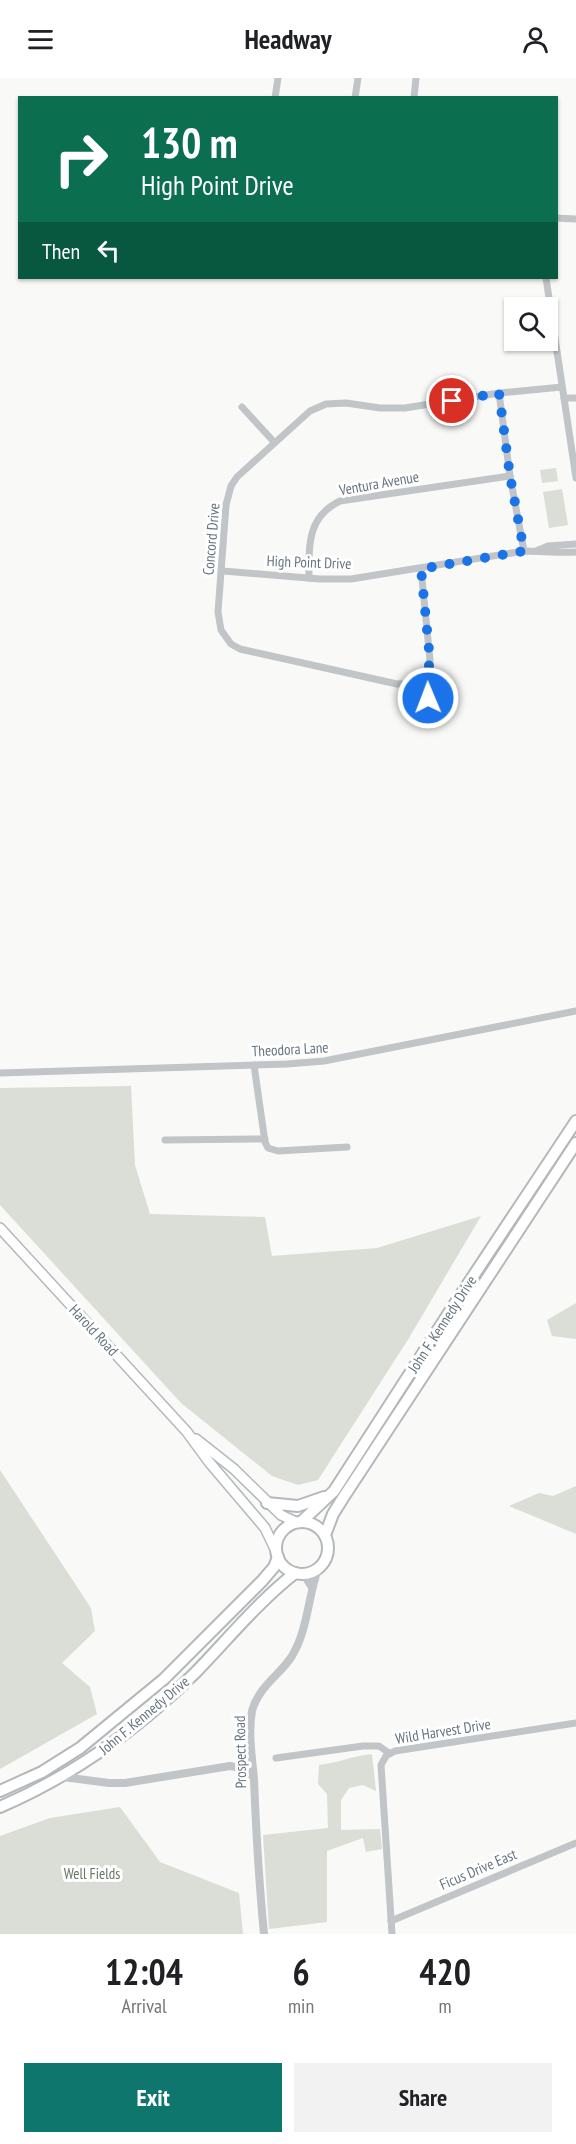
<!DOCTYPE html>
<html lang="en">
<head>
<meta charset="utf-8">
<style>
  body { margin:0; font-family:"PT Sans Narrow",sans-serif; background:#f2f2f2; color:#202124; height:100vh; display:flex; flex-direction:column; font-size:22px; white-space:nowrap }
  * { box-sizing:border-box; margin:0 }
  p { font-size:20px; color:#757577 }
  .icon { flex:none; width:33px; height:33px; fill:none; stroke:currentColor; stroke-width:2; stroke-linecap:round; stroke-linejoin:round }
  .map { position:relative; height:1856px; overflow:hidden }
  .panel { display:flex; flex-direction:column; background:#fff; flex:1 }
  .panel>* { flex:none }
  .hud { position:absolute; left:18px; top:18px; width:540px; height:183px; border-radius:0px; box-shadow:0 2px 4px #0004; background:#0b6e4f; color:#fff; overflow:hidden }
  .controls { position:absolute; left:504px; top:219px; display:grid; gap:12px }
  .controls a { display:grid; place-items:center; width:54px; height:54px; border-radius:0px; background:#fff; box-shadow:0 2px 4px #0004; font-size:30px }
  .pin { position:absolute; display:grid; place-items:center; width:51px; height:51px; color:#fff; margin:-26px; border:3px solid #fff; border-radius:50%; box-shadow:0 2px 6px #0007 }
  .me { position:absolute; width:66px; margin:-33px; rotate:359deg; stroke-linejoin:round; filter:drop-shadow(0 0 4px #0008) }
  .turn { display:flex; align-items:center; gap:21px; height:126px; padding:0 24px; font-size:27px }
  .turn .icon { width:78px; height:78px; stroke-width:2.5 }
  .turn b { display:block; font-size:42px; line-height:51px }
  .then { display:flex; align-items:center; height:57px; padding:0 24px; background:#0003; gap:12px; font-size:22px }
  .eta { display:flex; justify-content:space-evenly; align-items:center; height:102px; text-align:center }
  .eta b { font-size:36px; font-weight:600; line-height:42px }
  .primary-button { display:flex; gap:12px; margin-top:auto; padding:12px 24px }
  .primary-button a { flex:1; height:69px; border-radius:0px; background:#0f766e; color:#fff; font-size:24px; font-weight:600; line-height:69px; text-align:center }
  .primary-button a+a { background:#f2f2f2; color:#202124 }
  header { display:flex; justify-content:space-between; align-items:center; height:78px; padding:0 24px; background:#fff; font-size:27px; font-weight:600 }
  .map>svg:first-child { display:block }
  .green { fill:#daded7 }
  .lines { fill:none; stroke-linecap:round; stroke-linejoin:round }
  .secondary-casing { stroke:#b3b9bd; stroke-width:12 }
  .trunk-casing { stroke:#b4b8bb; stroke-width:14 }
  .minor { stroke:#c1c5c8; stroke-width:7 }
  .tertiary { stroke:#c1c5c8; stroke-width:8 }
  .secondary { stroke:#fff; stroke-width:9 }
  .trunk { stroke:#fff; stroke-width:10 }
  .route { stroke:#1a73e8; stroke-width:10; stroke-dasharray:0 18 }
  .labels { text-anchor:middle; dominant-baseline:central; stroke-width:6; stroke-linejoin:round; paint-order:stroke }
  .street-label { font-size:15px; fill:#667580; stroke:#fff }
  .park-label { font-size:15px; fill:#687965; stroke:#fff }
</style>
</head>
<body>
<header><svg class="icon" aria-label="menu" viewBox="0 0 24 24"><path d="M4 6h16M4 12h16M4 18h16"/></svg>Headway<svg class="icon" aria-label="person" viewBox="0 0 24 24"><circle cx="12" cy="8" r="4"/><path d="M4 21q1-7 8-7t8 7"/></svg></header>
<div class="map">
<svg width="576" height="1856" viewBox="0 0 576 1856">
  <rect width="100%" height="100%" fill="#f9f9f8"/>
  <g class="green">
    <path d="M556 390 558 403 542 405 540 392Z"/>
    <path d="M562 411 568 447 549 450 543 414Z"/>
    <path d="M131 1008 135 1087 150 1136 265 1139 272 1178 377 1170 481 1138 409 1260 318 1402 298 1407 272 1398 181 1325 0 1127V1010Z"/>
    <path d="M576 1225V1261L552 1258 547 1242Z"/>
    <path d="M0 1392 91 1530 95 1553 62 1585 90 1609 97 1636 0 1691Z"/>
    <path d="M576 1408V1456L509 1428 539 1415 553 1418Z"/>
    <path d="M372 1676 376 1713 363 1707 349 1710 341 1722V1752L380 1751 382 1771 366 1774 363 1760 327 1773V1844L269 1851 263 1757 328 1750 327 1716 318 1706 319 1687C337 1685 353 1678 372 1676Z"/>
    <path d="M120 1729 160 1784 239 1815 243 1856H0V1758L50 1740Z"/>
  </g>
  <g class="lines">
    <defs>
      <g id="secondary">
        <path d="M0 1150 187 1354 209 1384 265 1450 276 1473"/>
        <path d="M196 1361 234 1391 281 1437 296 1444"/>
      </g>
      <g id="trunk">
        <path d="M267 1425 298 1428 324 1419"/>
        <path d="M301 1444 334 1413 454 1227 576 1043"/>
        <circle cx="302" cy="1470" r="26"/>
        <path d="M325 1457 333 1436 343 1420 576 1065"/>
        <path d="M0 1713 42 1694 80 1670 164 1601 262 1503 274 1489 278 1479"/>
        <path d="M0 1729C74 1697 138 1651 195 1595 228 1561 258 1524 295 1495"/>
      </g>
    </defs>
    <use href="#secondary" class="secondary-casing"/>
    <use href="#trunk" class="trunk-casing"/>
    <g class="minor">
      <path d="M275 20 278 0"/>
      <path d="M355 20 358 0"/>
      <path d="M414 20 416 0"/>
      <path d="M556 140 576 141"/>
      <path d="M546 200 576 400"/>
      <path d="M499 315 510 398 524 473"/>
      <path d="M564 320H576"/>
      <path d="M242 329 274 364"/>
      <path d="M536 473 548 468 576 466"/>
      <path d="M421 491 430 582 428 593 421 605 397 606 240 571 231 566 221 552 218 534 226 427 231 408 237 399 310 333 326 326 346 325 380 330H405L499 315 562 309"/>
      <path d="M223 493 320 501H351L524 473C542 473 558 475 576 474"/>
      <path d="M309 500C309 467 307 439 340 423L510 398"/>
      <path d="M421 605 428 620"/>
      <path d="M254 987 265 1064 268 1070 278 1073 347 1069"/>
      <path d="M0 995 287 986 324 983 576 933"/>
      <path d="M165 1062 265 1061"/>
      <path d="M276 1680 363 1668H379L389 1675"/>
      <path d="M391 1843 576 1765"/>
      <path d="M392 1856 381 1687 386 1678 395 1673 576 1645"/>
    </g>
    <g class="tertiary">
      <path d="M303 1495 311 1508"/>
      <path d="M63 1699 109 1705H125L230 1688 236 1689 253 1698"/>
      <path d="M264 1856C259 1804 256 1753 254 1701 252 1679 248 1654 252 1633 258 1609 280 1597 292 1578 308 1551 308 1519 318 1491"/>
    </g>
    <use href="#secondary" class="secondary"/>
    <use href="#trunk" class="trunk"/>
  </g>
  <g class="lines">
    <path class="route" d="M428 620 421 605 428 593 430 582 421 491 524 473 510 398 499 315 452 323"/>
  </g>
  <g class="labels">
    <g class="street-label">
      <text transform="translate(379 405) rotate(-10)">Ventura Avenue</text>
      <text transform="translate(211 461) rotate(-85)">Concord Drive</text>
      <text transform="translate(309 484) rotate(2)">High Point Drive</text>
      <text transform="translate(290 971) rotate(-3)">Theodora Lane</text>
      <text transform="translate(442 1246) rotate(-57)">John F. Kennedy Drive</text>
      <text transform="translate(94 1252) rotate(47)">Harold Road</text>
      <text transform="translate(144 1637) rotate(-40)">John F. Kennedy Drive</text>
      <text transform="translate(443 1653) rotate(-9)">Wild Harvest Drive</text>
      <text transform="translate(240 1674) rotate(-91)">Prospect Road</text>
      <text transform="translate(478 1791) rotate(-23)">Ficus Drive East</text>
    </g>
    <g class="park-label">
      <text x="92" y="1795">Well Fields</text>
    </g>
  </g>
</svg>
<div class="controls">
<a><svg class="icon" aria-label="search" viewBox="0 0 24 24"><circle cx="10" cy="10" r="6"/><path d="M15 15l6 6"/></svg></a>
</div>
<div class="pin" style="left:452px;top:323px;background:#d93025"><svg class="icon" aria-label="arrive" viewBox="0 0 24 24"><path d="M6 21V4h12l-3 4 3 4H6"/></svg></div>
<svg class="me" style="left:428px;top:620px" viewBox="-20 -20 40 40"><circle r="17" fill="#1a73e8" stroke="#fff" stroke-width="3"/><path d="M0-11L8 9 0 5-8 9z" fill="#fff"/></svg>
<div class="hud">
<div class="turn"><svg class="icon" aria-label="right" viewBox="0 0 24 24"><path d="M7 20v-9h11M14 6l5 5-5 5"/></svg><div><b>130 m</b>High Point Drive</div></div>
<div class="then">Then<svg class="icon" aria-label="left" viewBox="0 0 24 24"><path d="M17 20v-9H6M10 6l-5 5 5 5"/></svg></div>
</div>
</div>
<section class="panel">
<div class="eta">
<div><b>12:04</b><p>Arrival</p></div>
<div><b>6</b><p>min</p></div>
<div><b>420</b><p>m</p></div>
</div>
<div class="primary-button"><a>Exit</a><a>Share</a></div>
</section>
</body>
</html>
